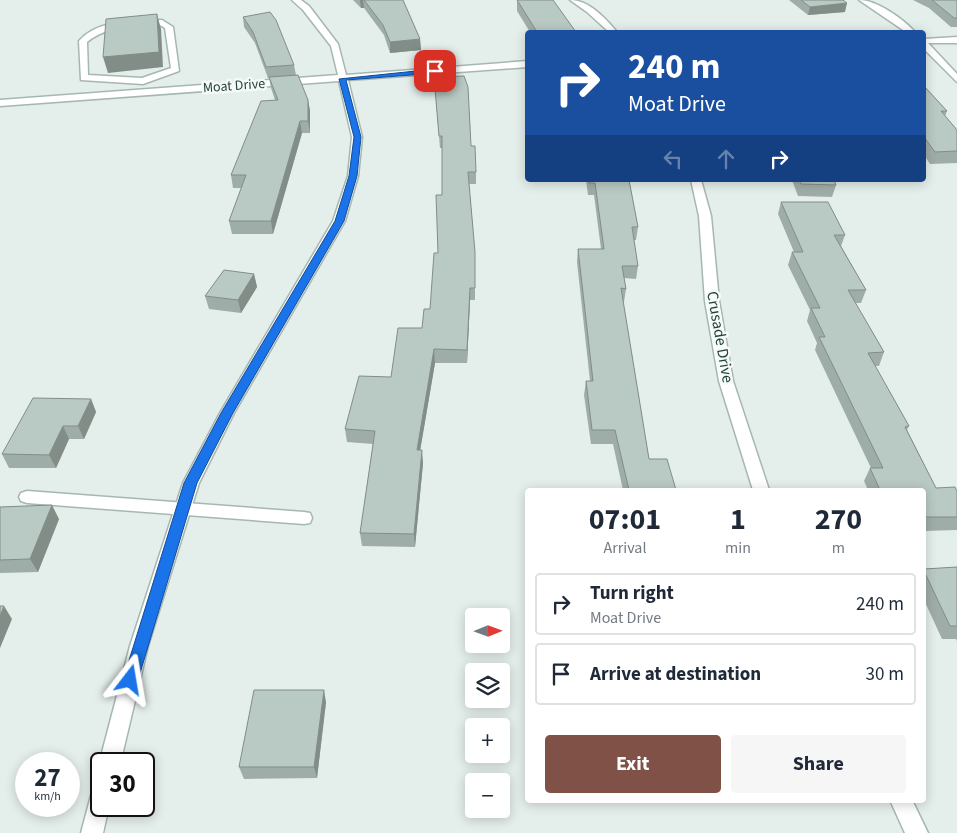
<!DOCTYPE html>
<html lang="en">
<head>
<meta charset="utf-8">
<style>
  body { margin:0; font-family:"Source Sans 3",sans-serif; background:#f6f6f7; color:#1f2937; height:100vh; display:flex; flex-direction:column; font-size:19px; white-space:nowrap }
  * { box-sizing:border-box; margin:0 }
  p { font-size:16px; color:#747a83 }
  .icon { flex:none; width:28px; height:28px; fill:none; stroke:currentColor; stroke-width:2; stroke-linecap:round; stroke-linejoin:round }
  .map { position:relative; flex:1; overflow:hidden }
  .drawer { position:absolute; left:525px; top:488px; width:401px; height:315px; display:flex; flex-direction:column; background:#fff; border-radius:5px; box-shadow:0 2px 12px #0003 }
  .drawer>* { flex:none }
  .hud { position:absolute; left:525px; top:30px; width:401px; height:152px; border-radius:5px; box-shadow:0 2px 12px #0003; background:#1a4fa0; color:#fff; overflow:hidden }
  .needle { width:32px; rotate:89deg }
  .buttons { position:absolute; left:465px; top:608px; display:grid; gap:10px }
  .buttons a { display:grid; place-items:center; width:45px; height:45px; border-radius:5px; background:#fff; box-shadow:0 2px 12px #0003; font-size:25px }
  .speed { position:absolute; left:15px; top:752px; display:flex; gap:10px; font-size:25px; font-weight:700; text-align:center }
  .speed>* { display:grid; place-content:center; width:65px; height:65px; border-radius:50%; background:#fff; box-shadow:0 2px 12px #0003; line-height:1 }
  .speed small { font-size:12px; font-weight:400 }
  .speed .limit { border:2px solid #111; border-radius:8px; background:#fff; color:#111 }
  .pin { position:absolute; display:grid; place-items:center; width:42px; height:42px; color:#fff; margin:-21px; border-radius:10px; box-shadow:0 2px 8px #0006 }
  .me { position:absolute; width:55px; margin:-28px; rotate:14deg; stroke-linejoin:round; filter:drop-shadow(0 0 4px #0008) }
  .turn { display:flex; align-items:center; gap:18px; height:105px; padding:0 20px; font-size:22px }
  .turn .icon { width:65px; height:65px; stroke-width:2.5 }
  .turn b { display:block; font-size:35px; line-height:42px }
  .lanes { display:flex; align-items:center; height:48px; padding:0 20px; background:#0003; justify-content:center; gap:25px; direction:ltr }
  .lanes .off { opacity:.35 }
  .eta { display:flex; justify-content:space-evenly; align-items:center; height:85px; text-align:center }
  .eta b { font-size:30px; font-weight:700; line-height:35px }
  .primary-button { display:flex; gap:10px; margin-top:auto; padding:10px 20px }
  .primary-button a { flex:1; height:58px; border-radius:5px; background:#805247; color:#fff; font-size:20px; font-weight:700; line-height:58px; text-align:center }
  .primary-button a+a { background:#f6f6f7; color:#1f2937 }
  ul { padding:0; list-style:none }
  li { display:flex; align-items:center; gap:15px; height:62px; margin:0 10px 8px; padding:0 10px; border:2px solid #e0e1e3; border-radius:5px }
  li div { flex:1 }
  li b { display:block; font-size:19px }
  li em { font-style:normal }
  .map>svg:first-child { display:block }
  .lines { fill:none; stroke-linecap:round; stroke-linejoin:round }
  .lane-casing { stroke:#a6b7b2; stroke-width:3 }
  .street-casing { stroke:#a6b7b2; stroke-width:3 }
  .lane { fill:#fff; fill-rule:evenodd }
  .street { fill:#fff; fill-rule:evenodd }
  .wall { fill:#9fada8 }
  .shaded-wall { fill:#828d88 }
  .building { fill:#b9c9c3; stroke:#828d88 }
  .route { fill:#1a73e8; stroke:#114b97 }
  .labels { text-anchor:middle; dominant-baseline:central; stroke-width:5; stroke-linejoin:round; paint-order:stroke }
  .far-street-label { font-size:14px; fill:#23413a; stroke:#f5faf8 }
  .street-label { font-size:16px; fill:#23413a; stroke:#f5faf8 }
</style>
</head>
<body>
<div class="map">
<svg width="957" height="833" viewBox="0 0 957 833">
  <rect width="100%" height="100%" fill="#e4eeea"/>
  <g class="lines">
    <defs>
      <g id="lane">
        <path d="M162 20 173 27 179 71 143 84 81 80 79 41C98 19 135 21 162 20ZM160 25 165 28 171 68 142 78 88 75 87 42C108 25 135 26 160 25Z"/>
        <path d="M27 491 304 512 310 513 312 518 310 523 304 524 27 503 21 501 19 497 21 493Z"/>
      </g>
      <g id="street">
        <path d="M292 0H301L309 6 338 44 346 75 528 61V67L348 80 362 137 358 176 345 221 234 413 199 483 148 646 120 764H101V770L99 764 130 646 183 483 220 413 333 221 348 176 352 137 339 81 0 106V100L338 75 331 46 303 10Z"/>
        <path d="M570 0C589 0 605 18 617 32H609L587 12Z"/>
        <path d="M859 0C877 0 903 19 915 32H906Z"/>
        <path d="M957 37V43H928L957 74V82L924 49V39Z"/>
        <path d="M691 180H701L711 216 719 301 733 381 769 490H753L719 381 705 301 699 216Z"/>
        <path d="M101 785V806H109L103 833H81L93 788Z"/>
        <path d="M890 800H912L928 833H905Z"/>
      </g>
    </defs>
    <use href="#lane" class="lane-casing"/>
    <use href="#street" class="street-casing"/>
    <use href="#lane" class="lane"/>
    <use href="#street" class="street"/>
  </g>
  <g class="wall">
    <path d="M353 0H403L420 39 421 50 390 53 384 35 364 8H361Z"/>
    <path d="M517 0 576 32H530L517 11Z"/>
    <path d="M789 0H843L845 12 808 15Z"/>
    <path d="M913 0H957V27H951L929 8Z"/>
    <path d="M243 17 294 65 296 75 308 100 310 111V133H302L273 234H232L229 221 242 188H233L231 175 275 100 271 88 269 78H268L255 43 244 27Z"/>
    <path d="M434 77 471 146 476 172V184H469L475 252V300H470L467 363H435L420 450 423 463 415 547 362 546 360 533 373 444 347 442 345 429 391 377 422 328 430 309 438 253 442 195V148H440Z"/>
    <path d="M924 86 947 111 945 116 957 130V163L930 164 924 155Z"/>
    <path d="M586 180H635H629L638 227 636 240H634L638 266 636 279 624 278 626 289 624 302 623 301 649 459 676 490H623L613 444H591L584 395 586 381H590L577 262 578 249H601L594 195H588Z"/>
    <path d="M792 180H834L836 185 832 197 798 196Z"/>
    <path d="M781 202 845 235 841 246 866 290 861 303H855L884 352 879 366H875L909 426 907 430 936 488 957 491V530L924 531V490H868L864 481 870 468H871L815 350 817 343 807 321 810 310 788 265 792 252H794L778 214Z"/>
    <path d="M254 274 257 287 241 313 209 309 205 296Z"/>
    <path d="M91 399 96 412 84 439H69L56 468H9L2 454Z"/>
    <path d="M0 507 59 519 38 572 0 573Z"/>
    <path d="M957 567V641L956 639H942L924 600V569Z"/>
    <path d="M326 702 317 778 244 779 239 767Z"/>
  </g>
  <g class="shaded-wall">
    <path d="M360 0H363L364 8H361Z"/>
    <path d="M847 3 845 12 808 15 810 7Z"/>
    <path d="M157 14 161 29 163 67 108 73 103 57Z"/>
    <path d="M420 39 421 50 390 53V42Z"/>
    <path d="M308 100 310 111V133L308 121Z"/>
    <path d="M300 121 302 133 273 234 271 221Z"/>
    <path d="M254 274 257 287 241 313 238 300Z"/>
    <path d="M470 288V300L467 363V350Z"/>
    <path d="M434 349 435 363 418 463 417 450Z"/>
    <path d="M91 399 96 412 84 439 78 426Z"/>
    <path d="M63 426 69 439 56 468 49 455Z"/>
    <path d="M422 450 423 463 415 547 414 534Z"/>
    <path d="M52 505 59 519 38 572 30 559Z"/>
    <path d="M4 606 12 619 0 648V616Z"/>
    <path d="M324 690 326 702 317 778 314 767Z"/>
  </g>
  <g class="building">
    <path d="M364 0H403L420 39 390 42 383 25Z"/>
    <path d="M517 0H553L576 32H537Z"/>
    <path d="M801 0H843L847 3 810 7Z"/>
    <path d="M932 0H957V18H954Z"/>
    <path d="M270 12 276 20 294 65 266 67 253 32 243 17Z"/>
    <path d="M157 14 159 52 103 57 106 19Z"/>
    <path d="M298 75 308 100V121H300L271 221H229L246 175H231L261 101 278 100 269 77Z"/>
    <path d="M464 76 468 87 471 146H475L476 172H468L475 252V288H470L467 350 434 349 417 450H422L414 534 360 533 375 431 345 429 359 376 391 377 398 328H422L424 309H430L434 253H438L436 195H442V136H439L434 77Z"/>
    <path d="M924 86 947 111H941L957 130V151L935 152 924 137Z"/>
    <path d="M589 180H629L638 227H632L638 266H622L626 289 621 288 649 459H667L676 490H629L615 430H592L586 381H593L578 249H604L595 183H589Z"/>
    <path d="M800 180H834L836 185 801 184Z"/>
    <path d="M781 202H828L845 235H834L866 290H848L884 352 868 353 909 426 905 427 936 488 955 487 957 491V517H924V490H880L870 468H883L819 337H825L811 308H820L792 252H803Z"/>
    <path d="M224 270 254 274 238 300 205 296Z"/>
    <path d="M33 398 91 399 78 426H63L49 455 2 454Z"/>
    <path d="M52 505 30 559 0 560V507Z"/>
    <path d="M957 567V626H950L924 571V569Z"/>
    <path d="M0 606H4L0 616Z"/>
    <path d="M254 690H324L314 767H239Z"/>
  </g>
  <path class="route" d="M435 69 437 73 346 80 361 137 357 176 344 221 233 413 197 483 138 680 136 684 130 686 125 684 123 680 184 483 221 413 335 221 349 176 354 137 339 79Z"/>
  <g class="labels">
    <g class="far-street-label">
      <text transform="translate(234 86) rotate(-4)">Moat Drive</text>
    </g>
    <g class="street-label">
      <text transform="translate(720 337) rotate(80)">Crusade Drive</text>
    </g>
  </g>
</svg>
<div class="buttons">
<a><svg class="needle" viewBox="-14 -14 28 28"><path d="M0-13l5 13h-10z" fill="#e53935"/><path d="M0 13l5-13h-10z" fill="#747a83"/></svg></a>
<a><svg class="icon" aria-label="layers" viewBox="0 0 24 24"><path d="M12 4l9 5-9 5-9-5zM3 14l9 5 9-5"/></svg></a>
<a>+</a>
<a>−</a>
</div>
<div class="speed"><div>27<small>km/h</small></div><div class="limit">30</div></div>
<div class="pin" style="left:435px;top:71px;background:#d93025"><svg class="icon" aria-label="arrive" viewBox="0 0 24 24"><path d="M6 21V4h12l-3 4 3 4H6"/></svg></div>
<svg class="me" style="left:130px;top:680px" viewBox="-20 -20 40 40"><path d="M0-17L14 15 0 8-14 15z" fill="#1a73e8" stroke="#fff" stroke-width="4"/></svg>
<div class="hud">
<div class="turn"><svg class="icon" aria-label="right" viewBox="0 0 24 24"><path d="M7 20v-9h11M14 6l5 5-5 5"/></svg><div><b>240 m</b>Moat Drive</div></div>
<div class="lanes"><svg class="icon off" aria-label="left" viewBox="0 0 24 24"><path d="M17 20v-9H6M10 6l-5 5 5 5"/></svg><svg class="icon off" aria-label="ahead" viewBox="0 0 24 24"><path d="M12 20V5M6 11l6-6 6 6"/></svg><svg class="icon" aria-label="right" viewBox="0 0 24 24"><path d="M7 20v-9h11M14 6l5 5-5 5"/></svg></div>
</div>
<section class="drawer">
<div class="eta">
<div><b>07:01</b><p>Arrival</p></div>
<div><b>1</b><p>min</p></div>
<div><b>270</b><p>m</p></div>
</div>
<ul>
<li><svg class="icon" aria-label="right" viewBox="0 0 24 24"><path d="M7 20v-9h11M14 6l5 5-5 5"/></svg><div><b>Turn right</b><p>Moat Drive</p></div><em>240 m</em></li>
<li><svg class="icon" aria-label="arrive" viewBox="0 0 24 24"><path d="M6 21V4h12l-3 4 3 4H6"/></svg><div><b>Arrive at destination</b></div><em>30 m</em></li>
</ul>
<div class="primary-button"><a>Exit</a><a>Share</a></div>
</section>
</div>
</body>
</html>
